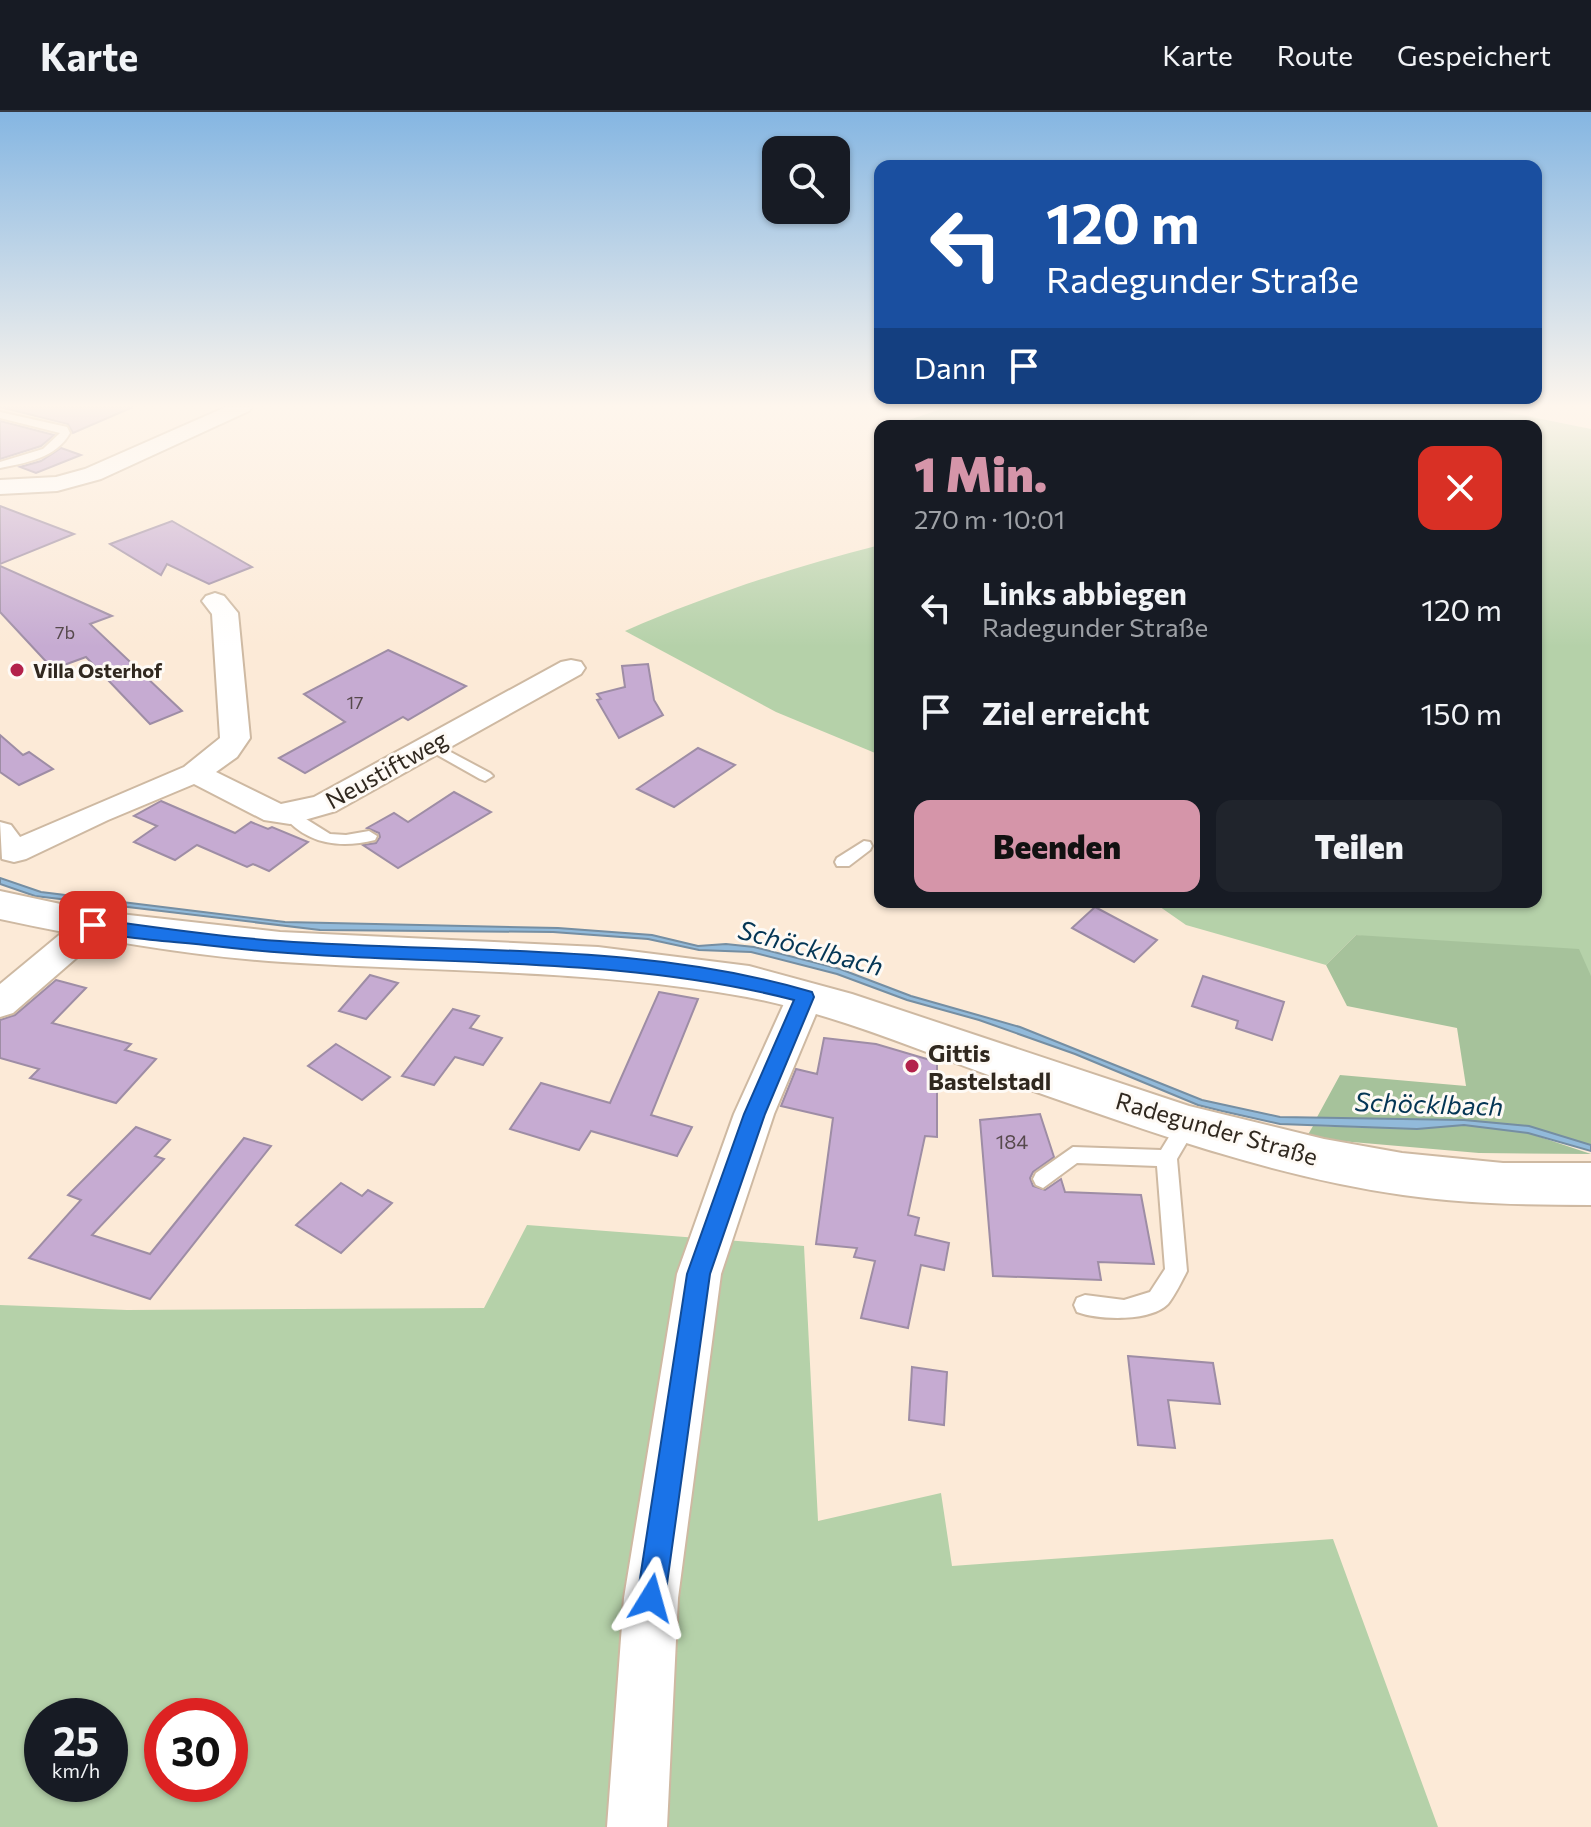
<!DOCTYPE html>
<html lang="de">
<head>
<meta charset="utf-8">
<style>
  body { margin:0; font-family:Commissioner,sans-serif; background:#20242c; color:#f1f3f6; height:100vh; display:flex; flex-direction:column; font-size:30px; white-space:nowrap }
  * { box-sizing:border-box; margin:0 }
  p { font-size:26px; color:#9ea1a6 }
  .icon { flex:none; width:44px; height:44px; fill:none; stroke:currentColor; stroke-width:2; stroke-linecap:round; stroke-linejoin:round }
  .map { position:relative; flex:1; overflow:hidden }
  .sheet { position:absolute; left:874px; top:308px; width:668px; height:488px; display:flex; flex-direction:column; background:#171b24; border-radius:16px; box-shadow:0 2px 6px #0004 }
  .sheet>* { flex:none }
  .top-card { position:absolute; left:874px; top:48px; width:668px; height:244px; border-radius:16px; box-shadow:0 2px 6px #0004; background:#1a4fa0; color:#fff; overflow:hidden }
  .fabs { position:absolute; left:762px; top:24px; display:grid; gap:16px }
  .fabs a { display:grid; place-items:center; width:88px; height:88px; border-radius:16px; background:#171b24; box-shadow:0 2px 6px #0004; font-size:40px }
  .speed { position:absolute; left:24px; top:1586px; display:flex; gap:16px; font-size:40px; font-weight:700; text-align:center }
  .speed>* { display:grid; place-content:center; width:104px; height:104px; border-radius:50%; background:#171b24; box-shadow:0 2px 6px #0004; line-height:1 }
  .speed small { font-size:20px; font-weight:400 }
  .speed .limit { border:12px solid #d22; background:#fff; color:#111 }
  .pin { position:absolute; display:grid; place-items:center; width:68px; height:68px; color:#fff; margin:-34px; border-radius:16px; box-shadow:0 4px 12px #0006 }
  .me { position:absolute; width:88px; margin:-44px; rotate:8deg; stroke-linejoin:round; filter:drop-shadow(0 0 6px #0008) }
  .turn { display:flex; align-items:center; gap:28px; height:168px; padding:0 40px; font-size:36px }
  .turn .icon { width:104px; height:104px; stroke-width:2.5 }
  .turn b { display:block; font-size:56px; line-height:68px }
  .then { display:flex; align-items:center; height:76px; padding:0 40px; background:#0003; gap:16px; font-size:30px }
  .round { display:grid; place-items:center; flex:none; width:84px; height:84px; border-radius:16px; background:#20242c }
  .head { display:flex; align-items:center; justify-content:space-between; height:136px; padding:0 40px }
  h1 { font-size:48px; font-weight:800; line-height:60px; color:#d595a9 }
  .button { display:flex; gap:16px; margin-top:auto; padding:16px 40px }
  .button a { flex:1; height:92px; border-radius:16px; background:#d595a9; color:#111; font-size:32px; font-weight:800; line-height:92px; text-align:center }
  .button a+a { background:#20242c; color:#f1f3f6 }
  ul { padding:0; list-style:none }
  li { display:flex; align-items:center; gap:24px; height:104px; padding:0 40px }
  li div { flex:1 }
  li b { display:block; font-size:30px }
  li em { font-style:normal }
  header { display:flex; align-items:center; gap:48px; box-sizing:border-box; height:112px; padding:0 40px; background:#171b24; border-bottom:2px solid #363941 }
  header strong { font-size:38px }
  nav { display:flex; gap:44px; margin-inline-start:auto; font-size:28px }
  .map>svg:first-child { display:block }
  .green { fill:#b5d1a9; fill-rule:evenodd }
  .forest { fill:#a6c29b }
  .water { fill:#92bada; stroke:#758ea2; stroke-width:2 }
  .building { fill:#c6abd2; stroke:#9e8da5; stroke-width:2 }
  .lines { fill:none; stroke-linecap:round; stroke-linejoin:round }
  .service-casing { stroke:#ceb9a2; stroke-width:4 }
  .minor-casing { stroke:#ceb9a2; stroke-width:4 }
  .secondary-casing { stroke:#ceb9a2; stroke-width:4 }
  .service { fill:#fff; fill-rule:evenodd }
  .minor { fill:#fff; fill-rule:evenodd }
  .secondary { fill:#fff; fill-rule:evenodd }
  .route { fill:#1a73e8; stroke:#114b97; stroke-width:2 }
  .poi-dot { fill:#b3224b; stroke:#fefaf5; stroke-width:3 }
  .labels { text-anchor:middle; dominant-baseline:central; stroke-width:6; stroke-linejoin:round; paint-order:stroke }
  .far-number-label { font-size:18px; fill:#56494c }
  .far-poi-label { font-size:20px; font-weight:bold; fill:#30281f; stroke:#fefaf5; text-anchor:start }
  .number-label { font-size:20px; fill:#56494c }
  .street-label { font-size:24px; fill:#30281f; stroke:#fefaf5 }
  .poi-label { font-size:24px; font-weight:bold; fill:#30281f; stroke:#fefaf5; text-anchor:start }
  .water-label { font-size:26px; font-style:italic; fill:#043655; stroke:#fefaf5 }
</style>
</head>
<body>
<header>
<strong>Karte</strong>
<nav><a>Karte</a><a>Route</a><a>Gespeichert</a></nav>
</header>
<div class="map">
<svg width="1591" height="1715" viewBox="0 0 1591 1715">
  <rect width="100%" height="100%" fill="#fcead7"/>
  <g class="green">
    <path d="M1204 295H1481L1591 317V864L1356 823 1326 853 1186 813 1153 790H1536V314H1178Z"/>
    <path d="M880 433V643L776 600 625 519C707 483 793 455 880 433Z"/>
    <path d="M527 1113 804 1134 818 1409 941 1381 952 1454 1333 1427 1438 1715H0V1193L127 1198 484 1196ZM42 1604H110V1672H42ZM162 1604H230V1672H162Z"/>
  </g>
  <g class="forest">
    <path d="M947 295H1204L1178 314H891Z"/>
    <path d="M1356 823 1579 837 1591 864V1033L1464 1008 1316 1007 1340 963 1466 974 1457 916 1347 894 1326 853Z"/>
    <path d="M1463 1013 1528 1021 1591 1042 1479 1041 1306 1026 1313 1014 1417 1017Z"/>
  </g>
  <path class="water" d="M0 766 41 780 285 810 558 816 652 823 698 834 726 832 754 835 840 857 911 884 1020 915 1202 988 1280 1005 1464 1008 1529 1014 1591 1033V1039L1528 1021 1464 1013 1417 1017 1280 1012 1222 999 1198 993 1075 942 979 908 907 888 837 862 751 840 699 838 648 827 553 820 320 818 35 784 0 772Z"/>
  <g class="building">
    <path d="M0 295H133L73 321 68 312Z"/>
    <path d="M0 309 54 323 41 334 0 347Z"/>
    <path d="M61 336 81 343 36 361 20 355 41 349Z"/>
    <path d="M0 394 74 422 0 452Z"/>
    <path d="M172 409 252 455 209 472 167 452 161 463 110 432Z"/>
    <path d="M0 454 112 504 90 512 182 599 150 612 86 545 53 557 0 500Z"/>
    <path d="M388 538 466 574 408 608 403 605 305 661 279 646 345 610 304 582Z"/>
    <path d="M648 552 654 588 663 603 619 626 597 588 601 587 597 582 625 575 622 554Z"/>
    <path d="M0 623 23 643 29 640 53 657 19 673 0 660Z"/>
    <path d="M698 636 735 653 674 695 637 677Z"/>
    <path d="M454 680 491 700 398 756 363 733 376 731 380 725 379 721 367 716 394 701 408 710Z"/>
    <path d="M161 689 235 721 251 710 268 717 272 715 308 730 269 759 253 752 247 755 197 733 175 748 134 730 157 714 134 704Z"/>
    <path d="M1095 795 1157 828 1134 850 1072 816Z"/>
    <path d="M370 863 398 871 366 907 339 899Z"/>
    <path d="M1203 864 1284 890 1272 928 1236 916 1238 909 1192 894Z"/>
    <path d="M56 868 86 876 52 911 131 932 125 938 156 947 116 991 30 966 39 957 0 946V908L15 903Z"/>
    <path d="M659 880 698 887 651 1003 692 1015 677 1044 591 1019 579 1038 510 1017 541 971 610 991Z"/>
    <path d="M453 897 479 904 470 916 502 926 483 953 455 945 434 973 402 964Z"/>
    <path d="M824 926 876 932 937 950V1025L925 1024 908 1103 919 1106 915 1123 949 1131 944 1158 921 1153 908 1216 861 1206 875 1149 854 1145 857 1136 816 1132 833 1006 781 994 796 957 817 962Z"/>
    <path d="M336 932 390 965 362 988 308 954Z"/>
    <path d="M1040 1002 1054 1045 1033 1060 1030 1066 1033 1074 1045 1078 1061 1067 1065 1080 1141 1083 1154 1152 1098 1150 1101 1168 993 1164 980 1008Z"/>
    <path d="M136 1015 170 1028 155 1044 164 1047 92 1123 150 1142 244 1026 271 1034 150 1187 29 1146 81 1088 68 1083Z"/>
    <path d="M341 1071 362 1084 368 1078 392 1091 341 1141 296 1113Z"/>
    <path d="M1128 1244 1213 1251 1220 1292 1168 1288 1175 1336 1138 1333Z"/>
    <path d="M912 1255 947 1260 944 1313 909 1308Z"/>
  </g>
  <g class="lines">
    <defs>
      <g id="service">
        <path d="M0 300 67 315 70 321C56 346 26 351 0 356V350L43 337 60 321 0 306Z"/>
        <path d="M430 629 490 661 493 664 485 669 480 667 425 636 423 633Z"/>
        <path d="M290 697 330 722 346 723 369 719 377 724 375 728C339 737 306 732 282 702L284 699Z"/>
        <path d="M864 729 870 730 872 734 870 738 849 754H837L835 750 837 746Z"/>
        <path d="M1187 1005 1194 1007 1197 1013 1177 1047 1187 1159C1182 1169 1175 1183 1168 1192 1150 1210 1099 1208 1077 1200L1074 1193 1077 1186 1085 1183 1124 1188 1150 1180 1165 1157 1157 1054 1077 1051 1043 1076 1036 1073 1033 1067 1036 1061 1073 1035 1161 1038 1180 1007Z"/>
      </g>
      <g id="minor">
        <path d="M226 295H252L249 299 101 367 57 379 0 382V368L56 365 85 357Z"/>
        <path d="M215 481 224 484 238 501 250 626 237 645 216 660 281 692 314 685 561 550 571 548 581 550 585 556 581 562 336 699 301 709 290 712 264 708 194 672 108 708 26 747 14 750 2 747 0 710 11 713 20 725 184 655 220 626 212 502 202 489 206 484Z"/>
        <path d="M93 801 105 805 110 813 105 821 13 901 0 905V872L81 805Z"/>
        <path d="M805 872 818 876 823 885 774 1002 721 1162 678 1486 667 1715H607L624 1486 677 1162 734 1002 787 885 792 876Z"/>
      </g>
      <path id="secondary" d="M0 779 93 799 280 820 598 835 749 854 852 882 1189 994 1324 1027 1402 1041 1503 1051H1591V1093C1528 1093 1466 1092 1403 1083 1269 1064 1139 1016 1011 971 925 941 837 902 747 885 593 857 438 860 283 850 188 844 93 827 0 807Z"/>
    </defs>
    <use href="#service" class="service-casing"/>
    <use href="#minor" class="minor-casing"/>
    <use href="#secondary" class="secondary-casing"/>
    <use href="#service" class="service"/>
    <use href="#minor" class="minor"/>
    <use href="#secondary" class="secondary"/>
  </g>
  <linearGradient id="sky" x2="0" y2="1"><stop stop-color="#85b6e2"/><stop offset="0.55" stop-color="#fef6ed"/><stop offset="1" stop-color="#fef6ed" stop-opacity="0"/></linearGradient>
  <rect width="1591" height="535" fill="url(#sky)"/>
  <path class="route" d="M93 807C155 815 218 825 280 829 457 842 639 829 812 880L814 885 765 1002 710 1162 665 1486 661 1496 651 1500 641 1496 637 1486 687 1162 744 1002 794 888C604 839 407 857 214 834 173 829 127 828 87 817L84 813Z"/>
  <g class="poi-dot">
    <circle cx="17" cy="558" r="8"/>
    <circle cx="912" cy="954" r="8"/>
  </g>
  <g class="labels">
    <g class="far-number-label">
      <text x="65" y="520">7b</text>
      <text x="355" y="590">17</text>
    </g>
    <g class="far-poi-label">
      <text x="33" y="558">Villa Osterhof</text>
    </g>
    <g class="number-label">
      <text x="1012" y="1029">184</text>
    </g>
    <g class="street-label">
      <text transform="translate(386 657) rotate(-29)">Neustiftweg</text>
      <text transform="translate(1217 1016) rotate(16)">Radegunder Straße</text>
    </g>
    <g class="poi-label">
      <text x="928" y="940">Gittis<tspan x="928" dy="28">Bastelstadl</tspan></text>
    </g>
    <g class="water-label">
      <text transform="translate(811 835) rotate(15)">Schöcklbach</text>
      <text transform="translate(1429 991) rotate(2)">Schöcklbach</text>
    </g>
  </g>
</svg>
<div class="fabs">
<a><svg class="icon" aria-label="search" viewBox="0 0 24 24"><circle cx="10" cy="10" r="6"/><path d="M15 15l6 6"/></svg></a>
</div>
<div class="speed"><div>25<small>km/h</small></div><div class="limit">30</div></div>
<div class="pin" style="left:93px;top:813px;background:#d93025"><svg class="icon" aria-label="arrive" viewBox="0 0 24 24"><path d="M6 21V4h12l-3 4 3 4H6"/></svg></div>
<svg class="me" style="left:651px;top:1486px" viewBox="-20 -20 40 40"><path d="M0-17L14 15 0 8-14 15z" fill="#1a73e8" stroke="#fff" stroke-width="4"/></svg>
<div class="top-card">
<div class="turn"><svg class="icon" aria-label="left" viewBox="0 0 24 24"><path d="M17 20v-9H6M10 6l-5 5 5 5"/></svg><div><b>120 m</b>Radegunder Straße</div></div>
<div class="then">Dann<svg class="icon" aria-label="arrive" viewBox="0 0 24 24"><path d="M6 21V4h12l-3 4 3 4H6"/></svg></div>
</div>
<section class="sheet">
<div class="head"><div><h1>1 Min.</h1><p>270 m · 10:01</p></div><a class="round" style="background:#d93025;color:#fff"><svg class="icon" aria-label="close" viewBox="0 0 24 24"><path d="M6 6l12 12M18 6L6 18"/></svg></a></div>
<ul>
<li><svg class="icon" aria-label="left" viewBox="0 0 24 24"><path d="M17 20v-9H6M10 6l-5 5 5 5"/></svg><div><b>Links abbiegen</b><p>Radegunder Straße</p></div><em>120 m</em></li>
<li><svg class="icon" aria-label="arrive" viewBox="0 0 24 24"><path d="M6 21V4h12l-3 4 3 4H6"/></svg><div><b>Ziel erreicht</b></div><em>150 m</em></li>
</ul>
<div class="button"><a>Beenden</a><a>Teilen</a></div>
</section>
</div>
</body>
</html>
